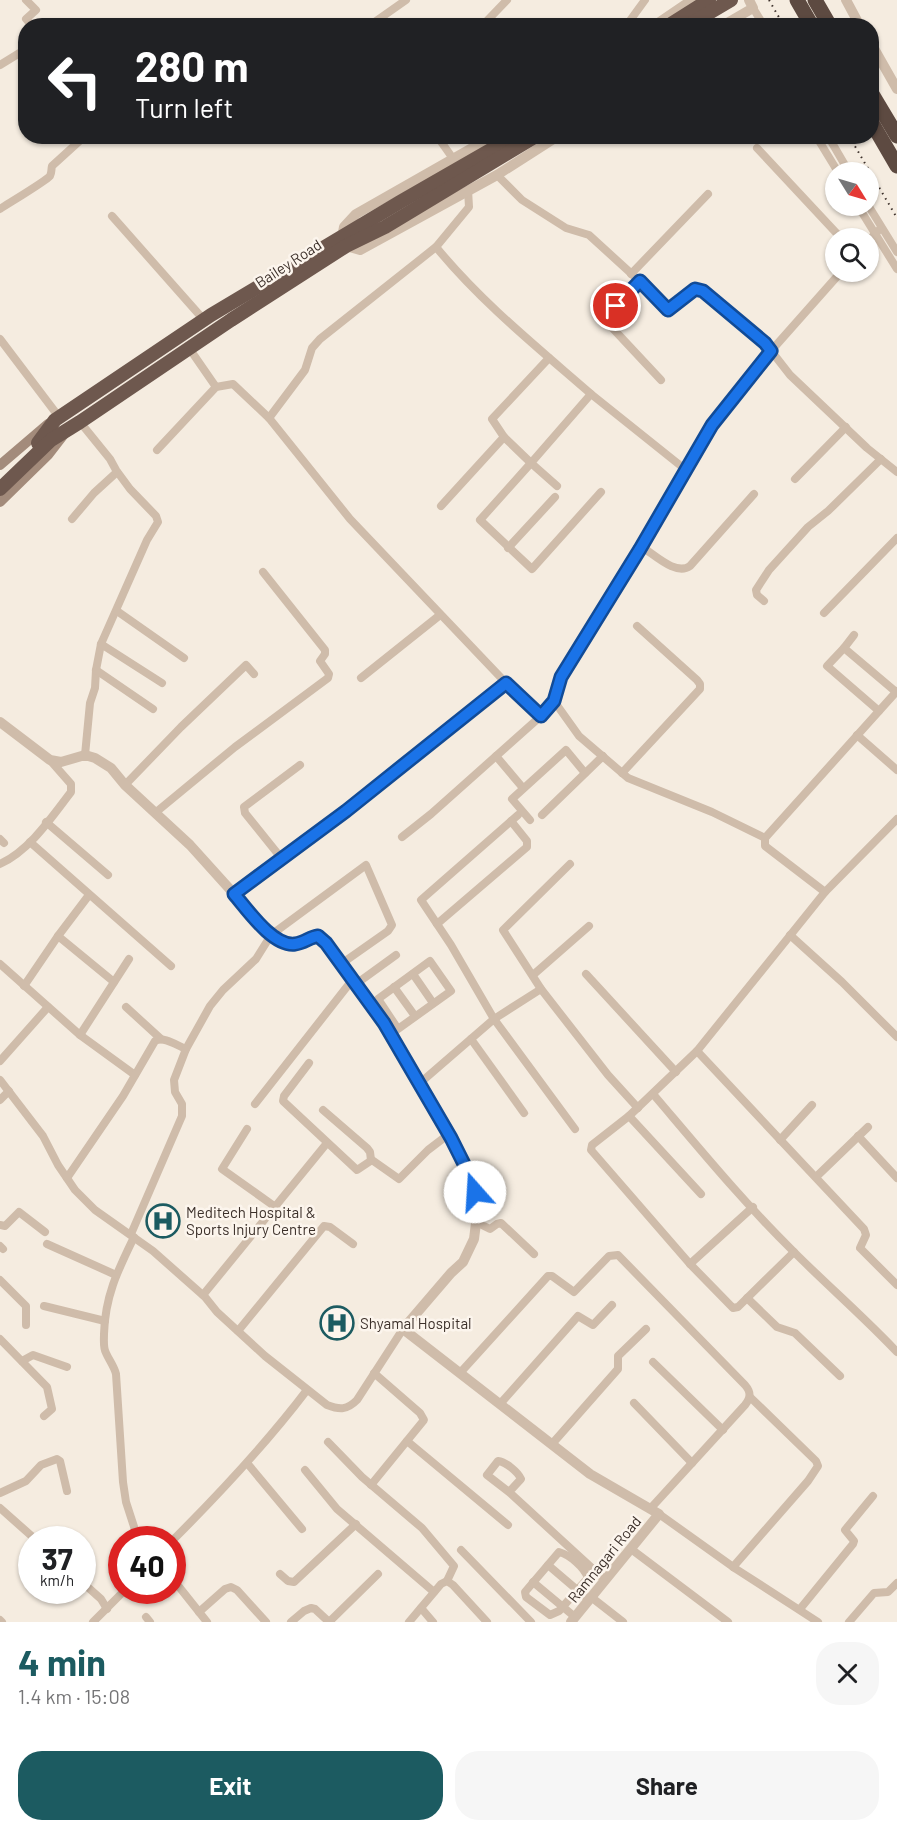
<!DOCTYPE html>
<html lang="en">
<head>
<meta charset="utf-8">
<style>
  body { margin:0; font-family:Barlow,sans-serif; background:#f6f6f6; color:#202124; height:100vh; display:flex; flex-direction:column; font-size:22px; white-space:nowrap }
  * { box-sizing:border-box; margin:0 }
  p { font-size:20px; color:#757577 }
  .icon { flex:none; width:33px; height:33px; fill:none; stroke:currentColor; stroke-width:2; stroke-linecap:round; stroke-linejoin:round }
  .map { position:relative; height:1622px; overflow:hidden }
  .details { display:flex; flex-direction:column; background:#fff; flex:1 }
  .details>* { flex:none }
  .hud { position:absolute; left:18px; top:18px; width:861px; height:126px; border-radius:24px; box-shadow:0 2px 4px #0004; background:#202124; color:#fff; overflow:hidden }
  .needle { width:39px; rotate:127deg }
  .controls { position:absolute; left:825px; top:162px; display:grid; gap:12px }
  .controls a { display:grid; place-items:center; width:54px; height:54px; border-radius:50%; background:#fff; box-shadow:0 2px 4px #0004; font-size:30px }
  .speed { position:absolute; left:18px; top:1526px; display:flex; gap:12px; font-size:30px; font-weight:700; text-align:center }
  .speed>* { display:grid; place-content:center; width:78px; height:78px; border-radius:50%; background:#fff; box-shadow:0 2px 4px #0004; line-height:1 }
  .speed small { font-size:15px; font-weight:400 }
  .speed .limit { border:9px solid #d22; background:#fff; color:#111 }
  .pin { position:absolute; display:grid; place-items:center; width:51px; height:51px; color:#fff; margin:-26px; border:3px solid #fff; border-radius:50%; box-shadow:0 2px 6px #0007 }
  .me { position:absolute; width:66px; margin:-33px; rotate:341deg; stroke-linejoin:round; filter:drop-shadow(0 0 4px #0008) }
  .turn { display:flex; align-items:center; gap:21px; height:126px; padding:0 18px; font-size:27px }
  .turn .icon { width:78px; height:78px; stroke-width:2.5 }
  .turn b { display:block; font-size:42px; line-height:51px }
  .round { display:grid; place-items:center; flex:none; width:63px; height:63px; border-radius:24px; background:#f6f6f6 }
  .overview { display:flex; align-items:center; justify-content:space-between; height:102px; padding:0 18px }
  h1 { font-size:36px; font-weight:700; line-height:45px; color:#1c5b61 }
  .button { display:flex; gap:12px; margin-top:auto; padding:12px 18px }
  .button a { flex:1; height:69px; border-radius:24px; background:#1c5b61; color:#fff; font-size:24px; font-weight:700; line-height:69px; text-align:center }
  .button a+a { background:#f6f6f6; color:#202124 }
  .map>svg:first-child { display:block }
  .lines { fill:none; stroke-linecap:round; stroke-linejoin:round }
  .minor { stroke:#cfbcaa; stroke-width:8 }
  .tertiary { stroke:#cfbcaa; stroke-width:10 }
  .secondary { stroke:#a38b7b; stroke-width:10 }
  .trunk { stroke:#6e584e; stroke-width:14 }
  .motorway { stroke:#5d4a41; stroke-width:15 }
  .rail { stroke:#3c302a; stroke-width:2; stroke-dasharray:1.5 4.5; stroke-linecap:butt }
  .route-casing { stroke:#114b97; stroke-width:15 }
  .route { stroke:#1a73e8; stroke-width:10 }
  .labels { text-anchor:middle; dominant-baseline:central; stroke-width:5; stroke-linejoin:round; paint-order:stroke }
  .street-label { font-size:15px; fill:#3c302a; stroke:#fcf5ed }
  .poi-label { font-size:15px; fill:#3c302a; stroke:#fcf5ed; text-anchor:start }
</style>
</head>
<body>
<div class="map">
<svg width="897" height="1622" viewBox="0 0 897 1622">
  <rect width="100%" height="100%" fill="#f5ece0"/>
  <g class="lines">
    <g class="minor">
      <path d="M26 0 36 10 26 19 32 26"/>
      <path d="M753 8 764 26"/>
      <path d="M369 26 406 0"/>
      <path d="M482 26 507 0"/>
      <path d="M626 26 645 0"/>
      <path d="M0 65 26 49"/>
      <path d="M437 136 454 160"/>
      <path d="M816 136 838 172"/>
      <path d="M828 136 849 172"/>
      <path d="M757 148 841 238"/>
      <path d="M497 175 522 200 566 228 589 235 646 287 668 310 695 289 703 291 765 343 790 375 867 448 897 472"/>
      <path d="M868 205 897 252"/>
      <path d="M858 206 897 269"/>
      <path d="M0 209C9 203 46 181 50 176 52 172 51 170 52 166L85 136"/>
      <path d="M112 216 204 320"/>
      <path d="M868 241 879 230"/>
      <path d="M436 247C481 302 537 347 591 394"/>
      <path d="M631 274 708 194"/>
      <path d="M640 281 604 319 661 380"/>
      <path d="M0 339 59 417"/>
      <path d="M189 348 216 387"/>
      <path d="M269 418 305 370 312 348 320 339 436 247 469 207 468 190"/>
      <path d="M80 422 110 459 116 470 130 489 156 516 158 522 147 540 101 644 96 670 95 688 90 703 85 755"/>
      <path d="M504 437 492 419 549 358"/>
      <path d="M157 450 216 387 233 384 269 418 350 519 506 683 346 811 234 894"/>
      <path d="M795 479 846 427"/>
      <path d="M557 486 531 463 591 394 686 470"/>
      <path d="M441 506 504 437 531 463 480 520 532 569 601 492"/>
      <path d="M72 519 94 493 117 472"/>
      <path d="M642 547C655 555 676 576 690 566L754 494"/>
      <path d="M508 548 555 497"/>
      <path d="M764 601 757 595 756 590 769 570 808 527 828 511 881 459"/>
      <path d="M117 611 184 658"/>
      <path d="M824 613 897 538"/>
      <path d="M101 644 162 683"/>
      <path d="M844 648 854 635"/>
      <path d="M96 670 153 709"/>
      <path d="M361 678 440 615"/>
      <path d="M506 683 541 716"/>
      <path d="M554 701 579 736 628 778 712 812 765 838"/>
      <path d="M879 711 827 666 844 648 896 692"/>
      <path d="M857 735 897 770"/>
      <path d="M496 756 523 788"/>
      <path d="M622 773 700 689V684L697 680 637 626"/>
      <path d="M125 785 181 727 246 665 254 674"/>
      <path d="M155 813 235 747 328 678 329 674 320 661 325 654V650L263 572"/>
      <path d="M518 815 421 900 451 945 494 1019 541 989"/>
      <path d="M542 815 603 756"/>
      <path d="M530 820 512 799 566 750 585 773"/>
      <path d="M46 822 108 875"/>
      <path d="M402 837 431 814 541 716 554 701 561 677 640 549 713 425 771 351 841 272"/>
      <path d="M0 839 4 843"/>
      <path d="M30 842 171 966"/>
      <path d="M282 859 245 813 244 807 300 765"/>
      <path d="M0 864C30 850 51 818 71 792V784L50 760"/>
      <path d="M570 864 503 930 541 989 608 1075 638 1108"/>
      <path d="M825 892 897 819"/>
      <path d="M437 924 527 847V841L511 821"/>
      <path d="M790 935 842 982 897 1037"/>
      <path d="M58 936 89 895"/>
      <path d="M0 964 80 1035 135 1075"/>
      <path d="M413 974 433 1003"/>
      <path d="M586 974 676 1072"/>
      <path d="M533 975 589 926"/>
      <path d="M356 984 396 955"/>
      <path d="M24 986 58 936 114 982"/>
      <path d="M394 987 415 1016"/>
      <path d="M126 1007 161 1039"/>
      <path d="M391 1034 451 991 430 961 378 999 398 1029"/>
      <path d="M80 1035 129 959"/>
      <path d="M471 1039 524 1113"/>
      <path d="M697 1051 864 1229 866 1235 860 1248 897 1285"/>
      <path d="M0 1061 48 1007"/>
      <path d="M309 1063 284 1096 283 1101 357 1170 372 1160 399 1179 428 1150 449 1134"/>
      <path d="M0 1080 43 1136 58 1165 75 1190 95 1210 153 1251 205 1297 217 1312 265 1356 327 1405C340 1410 347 1410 357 1400L403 1329"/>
      <path d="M420 1083 494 1019 575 1129"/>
      <path d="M653 1094C699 1148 744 1203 794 1252 828 1286 864 1317 897 1352"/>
      <path d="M0 1100 9 1091"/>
      <path d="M255 1104 353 979"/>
      <path d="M323 1110 367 1148 370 1152 371 1160"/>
      <path d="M629 1116 701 1194"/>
      <path d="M247 1129 222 1169 274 1206"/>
      <path d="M858 1136 897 1178"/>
      <path d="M780 1140 812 1105"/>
      <path d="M816 1177 868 1127"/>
      <path d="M67 1178 123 1096 155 1041C164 1036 176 1045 186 1049"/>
      <path d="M476 1222 490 1229 497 1224 501 1223 534 1254"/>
      <path d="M0 1225 5 1226 19 1212 45 1232"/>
      <path d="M131 1234 182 1116V1104L175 1092 174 1080 186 1049 210 1006 223 990 256 959 271 935 366 865 392 925 388 931 341 964"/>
      <path d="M134 1237C118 1270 105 1296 104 1334 104 1340 103 1348 106 1353 109 1360 114 1366 116 1374L123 1482 126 1502 138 1539"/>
      <path d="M47 1244 116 1275"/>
      <path d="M0 1246 3 1249"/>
      <path d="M794 1252 738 1307 733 1308 690 1264 591 1150 592 1145 629 1116 697 1051 825 892 765 846V838L897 691"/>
      <path d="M690 1264 753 1207"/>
      <path d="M0 1280 26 1306V1325"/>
      <path d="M203 1295 327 1143"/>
      <path d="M747 1298 777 1327 795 1333 840 1376"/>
      <path d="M44 1306 105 1321"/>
      <path d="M238 1331 324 1226 330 1227 353 1244"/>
      <path d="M0 1339 47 1387 52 1409 44 1416"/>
      <path d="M22 1361 33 1355 67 1367"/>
      <path d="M653 1362 723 1430"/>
      <path d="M460 1373 548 1276H552L574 1292 609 1256 618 1255 745 1385C751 1392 751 1397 745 1405L650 1509"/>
      <path d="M634 1403 692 1463"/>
      <path d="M500 1404 578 1316 593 1325 612 1305"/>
      <path d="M407 1441 508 1525"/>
      <path d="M328 1442 362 1477 422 1528 454 1566 447 1581"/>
      <path d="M552 1444 618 1369V1356L646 1329"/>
      <path d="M247 1463 302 1529"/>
      <path d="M305 1470 337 1509 434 1592"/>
      <path d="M371 1485 424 1420 420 1413 374 1373"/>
      <path d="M509 1492 521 1479C518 1472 506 1462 498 1461L487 1475 509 1492 605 1580"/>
      <path d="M0 1493 26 1481 41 1465 57 1459 60 1461 67 1491"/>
      <path d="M0 1508 35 1539"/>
      <path d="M659 1514 736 1569 818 1622"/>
      <path d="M172 1541C220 1493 266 1444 307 1390"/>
      <path d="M631 1549 728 1622"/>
      <path d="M461 1550 531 1622"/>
      <path d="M559 1552C570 1555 584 1567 588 1578L559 1611 550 1615 526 1597 525 1592Z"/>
      <path d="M548 1565 589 1600"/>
      <path d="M733 1567 808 1481 818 1466 816 1461 750 1397"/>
      <path d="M280 1574 288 1581 294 1582 356 1524"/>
      <path d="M172 1578 207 1622"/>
      <path d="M82 1582 101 1599 107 1609"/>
      <path d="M533 1582 575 1617"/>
      <path d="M591 1597 623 1622"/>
      <path d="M421 1608 433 1622"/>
      <path d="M800 1609 853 1544 854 1541 845 1530 873 1496"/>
      <path d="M199 1612 225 1589 231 1587 237 1590 266 1622"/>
      <path d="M146 1617 150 1622"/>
      <path d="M0 1620 2 1622"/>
      <path d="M93 1622 125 1590"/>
      <path d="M291 1622 304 1611 311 1608 315 1609 329 1622"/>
      <path d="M329 1622 378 1574"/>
      <path d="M409 1622 441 1584 447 1581 453 1585 487 1622"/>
      <path d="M849 1622 874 1593 888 1592 897 1583"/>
    </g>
    <g class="tertiary">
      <path d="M846 0 860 26"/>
      <path d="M654 26 692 0"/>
      <path d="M722 26 753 8 749 0"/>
      <path d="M872 45 897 89"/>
      <path d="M342 238 344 227 356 214 493 136"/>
      <path d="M346 246 360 250 497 175 558 136"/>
      <path d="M0 722 50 760 61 762 85 755 95 758 111 768 125 785 190 845 271 935 289 944H295L314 936 324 940 384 1023 451 1138 471 1178 478 1207 474 1239 463 1262 451 1273 403 1329 590 1474 659 1514 571 1622"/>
    </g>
    <g class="secondary">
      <path d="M0 465 48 424"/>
      <path d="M0 502 48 455 65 433"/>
    </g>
    <g class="trunk">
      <path d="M668 26 709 0"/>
      <path d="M687 26 731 0"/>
      <path d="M38 443 55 420 211 315 400 202 515 136"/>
      <path d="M0 489 51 440 80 422 231 320 346 246 385 227 536 136"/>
    </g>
    <g class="motorway">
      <path d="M797 0 812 26"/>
      <path d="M815 0 830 26"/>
      <path d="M872 94 897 136"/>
      <path d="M872 123 897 166"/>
    </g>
    <g class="rail">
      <path d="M769 0 784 26"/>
      <path d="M849 136 897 218"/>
    </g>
  </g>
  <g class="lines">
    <defs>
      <path id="route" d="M475 1192 471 1178 451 1138 384 1023 326 943 318 936C310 937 304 943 295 944 273 947 247 909 234 894L346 811 506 683 541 716 554 701 561 677 640 549 712 425 771 351 765 343 703 291 695 289 668 310 640 281 616 306"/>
    </defs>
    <use href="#route" class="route-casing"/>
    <use href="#route" class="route"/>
  </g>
  <defs>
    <symbol id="hospital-ring" viewBox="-11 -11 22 22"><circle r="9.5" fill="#fcf5ed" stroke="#1c5b61" stroke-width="1.5"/><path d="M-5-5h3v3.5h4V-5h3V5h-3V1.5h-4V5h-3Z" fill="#1c5b61"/></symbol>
  </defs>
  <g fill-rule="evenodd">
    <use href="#hospital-ring" x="144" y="1202" width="38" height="38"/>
    <use href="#hospital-ring" x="318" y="1304" width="38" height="38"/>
  </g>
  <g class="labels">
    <g class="street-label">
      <text transform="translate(288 263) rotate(-33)">Bailey Road</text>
      <text transform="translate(604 1559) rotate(-51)">Ramnagari Road</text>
    </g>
    <g class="poi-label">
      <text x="186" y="1212">Meditech Hospital &amp;<tspan x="186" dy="17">Sports Injury Centre</tspan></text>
      <text x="360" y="1323">Shyamal Hospital</text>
    </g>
  </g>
</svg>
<div class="controls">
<a><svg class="needle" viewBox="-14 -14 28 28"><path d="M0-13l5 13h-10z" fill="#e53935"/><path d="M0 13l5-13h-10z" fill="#757577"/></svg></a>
<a><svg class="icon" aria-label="search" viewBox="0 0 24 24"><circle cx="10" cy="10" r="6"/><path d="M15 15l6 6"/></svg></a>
</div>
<div class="speed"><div>37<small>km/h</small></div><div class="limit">40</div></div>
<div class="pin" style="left:616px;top:306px;background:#d93025"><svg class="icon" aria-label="arrive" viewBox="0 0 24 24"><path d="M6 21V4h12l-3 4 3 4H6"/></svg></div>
<svg class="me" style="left:475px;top:1192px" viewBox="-20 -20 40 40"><circle r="19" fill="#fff"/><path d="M0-13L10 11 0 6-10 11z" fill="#1a73e8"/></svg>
<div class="hud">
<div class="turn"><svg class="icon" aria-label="left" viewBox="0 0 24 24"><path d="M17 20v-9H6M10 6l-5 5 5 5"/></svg><div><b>280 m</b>Turn left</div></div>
</div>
</div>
<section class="details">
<div class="overview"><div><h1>4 min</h1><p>1.4 km · 15:08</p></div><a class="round"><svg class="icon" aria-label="close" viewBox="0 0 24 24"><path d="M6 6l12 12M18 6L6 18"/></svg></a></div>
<div class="button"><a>Exit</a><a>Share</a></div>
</section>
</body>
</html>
